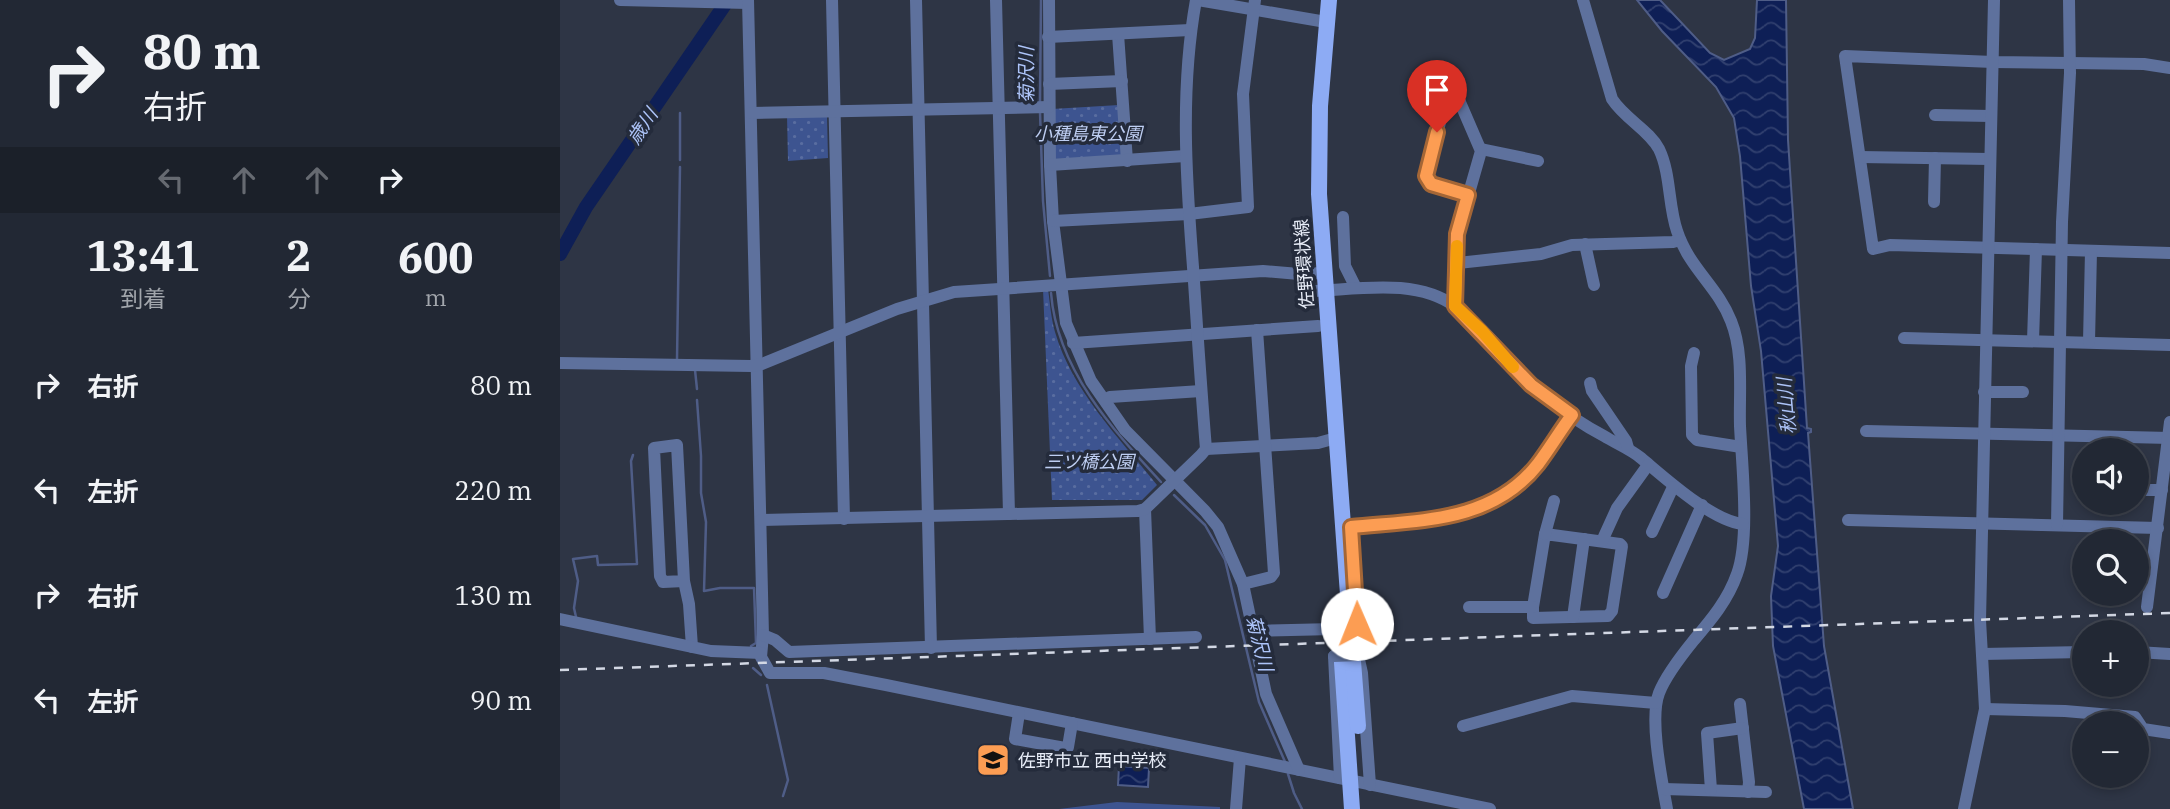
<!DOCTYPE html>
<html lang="ja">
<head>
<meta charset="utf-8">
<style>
  body { margin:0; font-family:"IBM Plex Serif","Noto Sans JP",serif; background:#2e3440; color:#f1f3f6; height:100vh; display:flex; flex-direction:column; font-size:26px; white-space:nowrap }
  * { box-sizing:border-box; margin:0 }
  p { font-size:23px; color:#a2a6ac }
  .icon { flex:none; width:38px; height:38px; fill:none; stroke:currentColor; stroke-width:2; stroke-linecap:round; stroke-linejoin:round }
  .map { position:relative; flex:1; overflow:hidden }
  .panel { display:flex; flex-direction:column; background:#222834; width:560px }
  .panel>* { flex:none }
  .guide { background:#222834; color:#f1f3f6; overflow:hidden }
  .tools { position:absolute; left:1512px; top:438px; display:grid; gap:14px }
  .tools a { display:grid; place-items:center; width:77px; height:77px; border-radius:50%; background:#222834; box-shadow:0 4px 10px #0003,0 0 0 2px #3f444f; font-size:35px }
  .pin { position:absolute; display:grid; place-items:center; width:60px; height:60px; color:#fff; margin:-72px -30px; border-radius:50% 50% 50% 0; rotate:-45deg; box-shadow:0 0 7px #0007 }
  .pin .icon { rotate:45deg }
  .me { position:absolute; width:77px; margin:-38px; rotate:359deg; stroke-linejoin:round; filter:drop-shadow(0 0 5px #0008) }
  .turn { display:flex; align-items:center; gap:24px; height:147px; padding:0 28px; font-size:32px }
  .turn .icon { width:91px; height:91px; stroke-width:2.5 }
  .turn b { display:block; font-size:49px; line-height:60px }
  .lanes { display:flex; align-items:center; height:66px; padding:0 28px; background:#0003; justify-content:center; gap:35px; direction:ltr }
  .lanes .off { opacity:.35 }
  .eta { display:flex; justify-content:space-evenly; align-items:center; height:119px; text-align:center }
  .eta b { font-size:42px; font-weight:800; line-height:49px }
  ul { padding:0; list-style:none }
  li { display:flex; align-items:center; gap:21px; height:105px; padding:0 28px }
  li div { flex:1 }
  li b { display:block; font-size:26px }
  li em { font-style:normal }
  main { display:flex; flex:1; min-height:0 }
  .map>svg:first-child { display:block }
  .grass { fill:url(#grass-dots) }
  .pitch { fill:#3d5490 }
  .water { fill:url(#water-waves); stroke:#4f5d87; stroke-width:2 }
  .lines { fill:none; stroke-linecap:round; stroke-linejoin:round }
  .stream { stroke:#4f5d87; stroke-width:2.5 }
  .river { stroke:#0e1f56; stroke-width:14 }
  .minor { stroke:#5e719d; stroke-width:12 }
  .major { stroke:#8dabf4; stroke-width:16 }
  .rail { stroke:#d3d8e4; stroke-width:2.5; stroke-dasharray:9 9; stroke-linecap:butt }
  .minor-bridge { stroke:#5e719d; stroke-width:12 }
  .route-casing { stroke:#a46636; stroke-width:18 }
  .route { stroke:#fc9d53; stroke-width:12 }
  .slow { stroke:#f59e0b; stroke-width:12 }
  .labels { text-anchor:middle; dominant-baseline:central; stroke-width:7; stroke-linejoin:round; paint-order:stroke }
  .park-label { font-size:18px; font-style:italic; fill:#becef2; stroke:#242b3b }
  .street-label { font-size:18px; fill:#e8edf8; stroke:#242b3b }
  .poi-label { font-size:18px; fill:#e8edf8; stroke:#242b3b; text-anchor:start }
  .water-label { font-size:19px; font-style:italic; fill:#adc4f9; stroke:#242b3b }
</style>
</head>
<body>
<main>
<section class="panel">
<div class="guide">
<div class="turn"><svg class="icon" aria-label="right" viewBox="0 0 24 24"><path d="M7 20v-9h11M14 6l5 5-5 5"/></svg><div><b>80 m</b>右折</div></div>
<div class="lanes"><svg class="icon off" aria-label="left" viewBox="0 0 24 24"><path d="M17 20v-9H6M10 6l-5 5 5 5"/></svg><svg class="icon off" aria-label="ahead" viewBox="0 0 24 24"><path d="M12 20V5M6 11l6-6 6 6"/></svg><svg class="icon off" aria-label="ahead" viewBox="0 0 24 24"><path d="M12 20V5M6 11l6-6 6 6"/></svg><svg class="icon" aria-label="right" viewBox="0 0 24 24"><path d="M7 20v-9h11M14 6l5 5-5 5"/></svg></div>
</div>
<div class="eta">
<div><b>13:41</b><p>到着</p></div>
<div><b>2</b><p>分</p></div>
<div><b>600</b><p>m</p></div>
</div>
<ul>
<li><svg class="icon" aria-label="right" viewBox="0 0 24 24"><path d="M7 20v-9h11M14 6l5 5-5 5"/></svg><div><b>右折</b></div><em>80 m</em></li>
<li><svg class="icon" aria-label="left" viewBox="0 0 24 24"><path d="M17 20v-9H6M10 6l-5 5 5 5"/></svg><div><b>左折</b></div><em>220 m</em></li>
<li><svg class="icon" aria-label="right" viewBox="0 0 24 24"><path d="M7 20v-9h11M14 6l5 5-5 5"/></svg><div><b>右折</b></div><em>130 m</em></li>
<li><svg class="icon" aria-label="left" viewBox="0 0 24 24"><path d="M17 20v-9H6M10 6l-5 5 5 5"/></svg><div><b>左折</b></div><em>90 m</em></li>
</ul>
</section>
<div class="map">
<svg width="1610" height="809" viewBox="0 0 1610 809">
  <defs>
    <pattern id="grass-dots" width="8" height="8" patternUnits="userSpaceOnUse" patternTransform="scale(1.75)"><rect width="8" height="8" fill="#3d5490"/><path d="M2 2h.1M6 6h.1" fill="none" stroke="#596da0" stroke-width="1.8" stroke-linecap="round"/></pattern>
    <pattern id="water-waves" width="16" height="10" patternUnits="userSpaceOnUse" patternTransform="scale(1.75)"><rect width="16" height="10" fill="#0e1f56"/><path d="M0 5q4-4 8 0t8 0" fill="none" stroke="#31406f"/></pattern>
  </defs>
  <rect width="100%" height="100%" fill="#2e3545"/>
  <g class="grass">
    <path d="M559 105 563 152 559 158 493 159 492 109Z"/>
    <path d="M227 115 267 116 268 158 228 161Z"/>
    <path d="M483 289H488C490 303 491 318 495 332 511 389 560 439 597 485L582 500H492Z"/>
  </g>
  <path class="pitch" d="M557 802 660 807V809H499Z"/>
  <g class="water">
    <path d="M1077 0H1100L1150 53 1164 60 1190 49 1195 38 1197 0H1226L1228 140 1247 428 1251 429V432L1248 433 1264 646 1293 809H1244L1213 646 1211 596 1218 546 1201 351 1191 286 1180 156 1174 118 1156 87 1102 31Z"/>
    <path d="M559 766 589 768 588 787 558 785Z"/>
  </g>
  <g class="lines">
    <g class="stream">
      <path d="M480 102 481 0"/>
      <path d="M480 112 483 201 490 276"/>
      <path d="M120 160V113"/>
      <path d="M491 293C497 369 552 429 601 482"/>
      <path d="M117 360 120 167"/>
      <path d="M135 370 137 389"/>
      <path d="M137 400 141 456V493L146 522 144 591 160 588H194L196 643 191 646"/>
      <path d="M614 495 645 525 665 560 699 702 726 764"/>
      <path d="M16 617 14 608 18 581 13 559 37 556 38 565 77 564 71 461 73 455"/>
      <path d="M193 668 201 675"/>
      <path d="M207 685 228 780 223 796"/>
      <path d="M728 774 734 793 742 809"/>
    </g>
    <path class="river" d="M0 254 26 207 168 0"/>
    <g class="minor">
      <path d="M60 0 188 3"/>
      <path d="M188 0 203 635 201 657 210 673H264L326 685 930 809"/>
      <path d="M272 0 284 519"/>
      <path d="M356 0 371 648"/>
      <path d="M436 0 449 514"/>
      <path d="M489 0 490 165 493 221 506 323 531 381 565 430 645 511 658 527 683 584 693 631 774 629"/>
      <path d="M638 0 766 22"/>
      <path d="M1023 0 1052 99C1065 119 1089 130 1099 149 1111 174 1108 205 1117 231 1129 268 1158 287 1171 321 1184 353 1179 393 1180 426 1182 466 1190 539 1177 574 1168 600 1151 620 1134 640 1121 656 1106 675 1099 693 1089 719 1102 781 1107 809"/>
      <path d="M558 34 567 161"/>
      <path d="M488 37 630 30"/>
      <path d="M1610 68 1584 64 1433 62 1285 56 1313 249 1330 245 1610 253"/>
      <path d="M489 84 562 81"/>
      <path d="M900 102 887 106 883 111 866 176 871 184 908 195"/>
      <path d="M191 113 489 107"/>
      <path d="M1375 115 1431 116"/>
      <path d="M921 149 978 161"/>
      <path d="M1300 157 1430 159"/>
      <path d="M490 165 625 156"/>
      <path d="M1374 202 1375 158"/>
      <path d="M783 217 785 266 796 288"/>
      <path d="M493 221 629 214 688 207 683 94 695 0"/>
      <path d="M1025 244 1034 285"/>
      <path d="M898 263 981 254 1012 245 1113 242 1120 240"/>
      <path d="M755 291C800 289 857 278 896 307 930 332 954 370 987 398 1004 412 1025 426 1044 436 1057 444 1070 449 1081 458 1105 478 1152 521 1183 524"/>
      <path d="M895 306 897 235 921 151 899 100"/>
      <path d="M1344 338 1610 345"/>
      <path d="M1473 341 1476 249"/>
      <path d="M1529 342 1531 251"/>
      <path d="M513 343 758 326"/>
      <path d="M1134 353 1131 366 1132 435 1137 440 1181 447"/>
      <path d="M0 363 191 366 202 364 337 309 394 292 703 271 739 274 764 273"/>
      <path d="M1030 383 1032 391 1066 441 1068 448"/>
      <path d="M1424 392H1463"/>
      <path d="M545 400 550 397 641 391"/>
      <path d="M1306 431 1610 438"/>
      <path d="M646 449 758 443 776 438"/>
      <path d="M1577 490H1602"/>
      <path d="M585 509 590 639"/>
      <path d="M201 520 578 511 585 509 641 455 646 449C641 388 637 327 633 267 626 177 620 89 636 0"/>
      <path d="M1288 520 1598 528"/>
      <path d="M1497 525 1502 222 1510 73 1509 0"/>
      <path d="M1092 532 1113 487"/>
      <path d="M985 534 1060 544 1062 546 1052 611 1048 616 973 618V607Z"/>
      <path d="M985 534 994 501"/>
      <path d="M1042 541 1057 508 1088 465"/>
      <path d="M124 581 103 582 100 576 94 448 117 445 124 581 129 604 132 647"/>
      <path d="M683 584 711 577 714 573 697 330"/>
      <path d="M1103 593 1142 505"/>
      <path d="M909 607H973"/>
      <path d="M1587 607 1610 422"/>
      <path d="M1013 617 1024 539"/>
      <path d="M0 619 151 651 201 653"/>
      <path d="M796 625 797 595 791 527C858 520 933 523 978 464 990 448 1000 431 1012 415"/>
      <path d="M203 635 215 640 229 652 636 637"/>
      <path d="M1577 652 1610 654"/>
      <path d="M1422 654 1524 652"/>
      <path d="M798 655 802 673 810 785"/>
      <path d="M698 656 706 694 739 770"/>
      <path d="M774 656 780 778"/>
      <path d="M1180 704 1189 782 1188 792"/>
      <path d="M1425 709 1505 711 1575 717 1583 729 1610 733"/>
      <path d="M459 713 455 739 505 748 508 747 512 723"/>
      <path d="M903 726 1012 696 1096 703"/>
      <path d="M1104 789 1206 792"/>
      <path d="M1151 790 1147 733 1183 728"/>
      <path d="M676 809 680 758"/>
      <path d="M1404 809 1425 709 1420 620 1434 0"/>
    </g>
    <g class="major">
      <path d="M769 0 760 106 759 194 791 636"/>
      <path d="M781 648 792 809"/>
      <path d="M792 648 798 726"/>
    </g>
    <path class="rail" d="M0 670 1610 613"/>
    <g class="minor-bridge">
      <path d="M774 629 794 628"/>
      <path d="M774 656 798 655"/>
    </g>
  </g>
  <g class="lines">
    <defs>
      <path id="route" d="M797 624 791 527C859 520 932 523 978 464 990 448 1000 431 1012 415L971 385 895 306 897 234 908 195 871 184 866 176 877 132"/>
    </defs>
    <use href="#route" class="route-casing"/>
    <use href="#route" class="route"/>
    <path class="slow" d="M897 246 895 306 922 331 953 367"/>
  </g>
  <defs>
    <symbol id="school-square" viewBox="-11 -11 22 22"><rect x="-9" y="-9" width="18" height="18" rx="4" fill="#fc9d53" stroke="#242b3b"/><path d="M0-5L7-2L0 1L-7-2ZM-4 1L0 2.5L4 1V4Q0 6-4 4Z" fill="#111"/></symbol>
  </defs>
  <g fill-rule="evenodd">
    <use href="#school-square" x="414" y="741" width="38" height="38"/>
  </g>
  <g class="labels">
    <g class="park-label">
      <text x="528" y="133">小種島東公園</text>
      <text x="529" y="461">三ツ橋公園</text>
    </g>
    <g class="street-label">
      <text transform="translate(744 264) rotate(-94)">佐野環状線</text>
    </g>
    <g class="poi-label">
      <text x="458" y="760">佐野市立 西中学校</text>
    </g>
    <g class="water-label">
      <text transform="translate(466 75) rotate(-90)">菊沢川</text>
      <text transform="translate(82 126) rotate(-56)">歳川</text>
      <text transform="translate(1226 406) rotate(-95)">秋山川</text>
      <text transform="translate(700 643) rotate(76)">菊沢川</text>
    </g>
  </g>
</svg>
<div class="tools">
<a><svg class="icon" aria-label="sound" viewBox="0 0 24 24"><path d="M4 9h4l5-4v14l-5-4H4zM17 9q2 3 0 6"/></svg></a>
<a><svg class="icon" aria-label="search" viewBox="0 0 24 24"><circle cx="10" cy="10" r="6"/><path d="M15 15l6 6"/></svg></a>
<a>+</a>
<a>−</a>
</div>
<div class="pin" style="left:877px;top:132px;background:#d93025"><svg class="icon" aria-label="arrive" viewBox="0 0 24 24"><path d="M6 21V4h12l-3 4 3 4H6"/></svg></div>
<svg class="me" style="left:797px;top:624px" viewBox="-20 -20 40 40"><circle r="19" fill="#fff"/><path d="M0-13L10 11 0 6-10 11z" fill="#fc9d53"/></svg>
</div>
</main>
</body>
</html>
